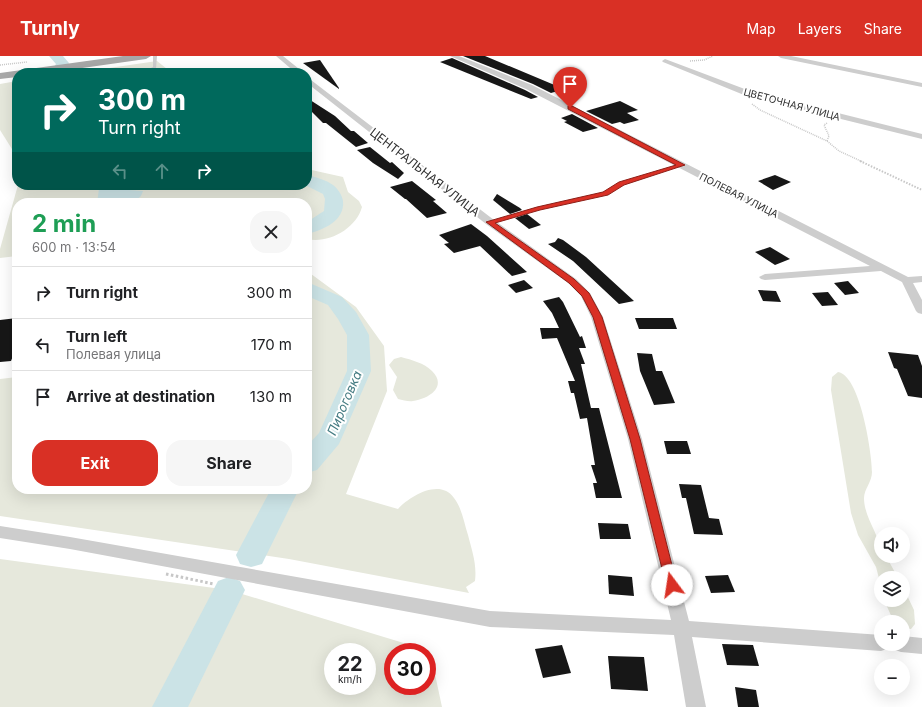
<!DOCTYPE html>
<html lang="en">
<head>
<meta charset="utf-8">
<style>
  body { margin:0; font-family:Inter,sans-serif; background:#f6f6f6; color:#202124; height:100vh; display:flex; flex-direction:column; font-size:15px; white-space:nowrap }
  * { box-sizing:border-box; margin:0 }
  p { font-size:13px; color:#757577 }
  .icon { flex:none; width:22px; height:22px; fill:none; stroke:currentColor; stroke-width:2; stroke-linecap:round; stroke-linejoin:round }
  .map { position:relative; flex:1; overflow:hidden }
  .side { position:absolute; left:12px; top:142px; width:300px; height:296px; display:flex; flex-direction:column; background:#fff; border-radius:16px; box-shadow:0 4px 16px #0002 }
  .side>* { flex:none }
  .hud { position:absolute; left:12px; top:12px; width:300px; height:122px; border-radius:16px; box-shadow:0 4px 16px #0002; background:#00695c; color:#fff; overflow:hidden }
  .fabs { position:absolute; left:874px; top:471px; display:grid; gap:8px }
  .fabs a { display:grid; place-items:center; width:36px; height:36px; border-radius:50%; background:#fff; box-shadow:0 4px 16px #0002; font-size:20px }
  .speed { position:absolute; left:324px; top:587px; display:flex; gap:8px; font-size:20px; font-weight:700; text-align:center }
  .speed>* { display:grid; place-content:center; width:52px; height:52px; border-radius:50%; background:#fff; box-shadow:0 4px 16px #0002; line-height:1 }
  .speed small { font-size:10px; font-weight:400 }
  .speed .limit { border:6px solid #d22; background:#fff; color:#111 }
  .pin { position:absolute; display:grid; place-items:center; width:34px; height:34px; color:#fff; margin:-41px -17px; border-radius:50% 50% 50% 0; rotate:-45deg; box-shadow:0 0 4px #0007 }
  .pin .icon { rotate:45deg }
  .me { position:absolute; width:44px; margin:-22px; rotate:346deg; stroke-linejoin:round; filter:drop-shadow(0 0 3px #0008) }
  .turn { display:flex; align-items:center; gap:14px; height:84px; padding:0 20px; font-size:18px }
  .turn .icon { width:52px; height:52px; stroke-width:2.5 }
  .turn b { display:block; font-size:28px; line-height:34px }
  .lanes { display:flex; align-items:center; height:38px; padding:0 20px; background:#0003; justify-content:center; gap:20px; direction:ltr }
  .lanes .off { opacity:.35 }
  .round { display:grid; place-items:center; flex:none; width:42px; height:42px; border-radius:16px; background:#f6f6f6 }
  .overview { display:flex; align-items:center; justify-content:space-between; height:68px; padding:0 20px }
  h1 { font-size:24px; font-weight:700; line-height:30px; color:#1e9e55 }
  .button { display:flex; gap:8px; margin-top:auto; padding:8px 20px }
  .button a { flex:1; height:46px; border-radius:16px; background:#d93025; color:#fff; font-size:16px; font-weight:700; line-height:46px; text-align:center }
  .button a+a { background:#f6f6f6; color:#202124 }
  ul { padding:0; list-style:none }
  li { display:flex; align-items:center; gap:12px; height:52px; padding:0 20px; border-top:1px solid #e0e0e0 }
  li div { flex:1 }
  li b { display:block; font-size:15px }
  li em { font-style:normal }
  header { display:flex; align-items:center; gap:24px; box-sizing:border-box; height:56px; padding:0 20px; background:#d93025; color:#fff }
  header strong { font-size:19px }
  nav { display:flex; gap:22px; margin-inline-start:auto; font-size:14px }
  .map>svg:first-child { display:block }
  .green { fill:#e6e8dc; fill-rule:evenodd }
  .water { fill:#cbe3e6 }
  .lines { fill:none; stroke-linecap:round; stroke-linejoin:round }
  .river { fill:#cbe3e6; fill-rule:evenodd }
  .building { fill:#171717 }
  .path-far2 { stroke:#c7c7c7; stroke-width:1.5; stroke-dasharray:1 1; stroke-linecap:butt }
  .path-far1 { stroke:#c7c7c7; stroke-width:2; stroke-dasharray:1.5 1.5; stroke-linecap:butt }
  .path { stroke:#c7c7c7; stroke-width:3; stroke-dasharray:2.5 2.5; stroke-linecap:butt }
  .lane { fill:#cdcdcd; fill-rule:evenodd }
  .street { fill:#cdcdcd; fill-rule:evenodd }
  .primary { fill:#a8a8a8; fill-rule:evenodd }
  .route { fill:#d93025; stroke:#8d1f18 }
  .labels { text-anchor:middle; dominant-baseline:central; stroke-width:4; stroke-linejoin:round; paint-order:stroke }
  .far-street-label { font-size:10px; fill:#303030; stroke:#fff }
  .street-label { font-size:12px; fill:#303030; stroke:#fff }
  .water-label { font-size:13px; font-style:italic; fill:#447b82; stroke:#fff }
</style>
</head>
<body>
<header>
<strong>Turnly</strong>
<nav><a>Map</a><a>Layers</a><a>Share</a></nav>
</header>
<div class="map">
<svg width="922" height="651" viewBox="0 0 922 651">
  <rect width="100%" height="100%" fill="#fff"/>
  <g class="green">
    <path d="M157 5 172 17H75Z"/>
    <path d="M17 25V101L0 74V28Z"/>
    <path d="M307 113 343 121 348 136 359 145 362 151C356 173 328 188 307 183V147H17V200L0 202V193L18 129H307Z"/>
    <path d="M307 215 356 251 384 290 387 335 346 438 398 453C410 440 440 422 454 442 462 452 464 467 468 479 472 495 477 508 475 525L466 531 469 537 289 503 0 460V323L17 321V433H307Z"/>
    <path d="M401 301C412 304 424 307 432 315 448 331 428 343 413 345 409 346 403 344 398 343L393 334 397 321 389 309 394 303Z"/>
    <path d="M838 316C860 319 872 397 872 416 872 426 864 433 864 442 864 463 881 479 881 500H886L898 522H881V530L876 511 858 479 851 457 831 334 832 321Z"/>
    <path d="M0 503 229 534 430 595 442 651H0ZM333 596H367V630H333ZM393 596H427V630H393Z"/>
    <path d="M903 531 914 554 915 568 911 573H903V566H894L884 544H903Z"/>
  </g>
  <path class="water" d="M103 129H124L130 134 143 135 141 140 135 145 136 147H97L99 133Z"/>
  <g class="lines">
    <g class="river">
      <path d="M49 0H63L69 7 64 17H50L56 8Z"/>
      <path d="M307 119C316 121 326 124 333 129 338 133 342 139 343 145 345 165 323 174 307 178V166L324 155 325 143 323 138 305 129H307Z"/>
      <path d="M307 226 342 241 356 256 369 279 371 315 339 388 317 414 307 417V390L319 377 347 315V279L338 263 328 249 307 240Z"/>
      <path d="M271 433H299L262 508 251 511 240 508 236 499Z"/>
      <path d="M229 521 240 525 245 534 188 651H152L218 525Z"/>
    </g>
  </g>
  <g class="building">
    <path d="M463 0H485L564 33 551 37 533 28Z"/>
    <path d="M452 2 525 34 538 41 531 43 440 6Z"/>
    <path d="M320 4 339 32V33L303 7Z"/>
    <path d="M307 42 335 60 351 75H354L368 87 356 91 326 67H323L307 51Z"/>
    <path d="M620 45 638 54 627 57 639 64 624 68 620 66 612 68 586 55Z"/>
    <path d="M572 58 598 72 583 76 564 66 567 65 561 62Z"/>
    <path d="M370 91 390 107 392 106 404 117 398 123 373 107 357 94Z"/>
    <path d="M775 119 791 126 773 134 758 125Z"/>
    <path d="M412 125 436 144 433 145 447 157 427 162 406 143H405L390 131Z"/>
    <path d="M497 138 520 152 522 154 510 158 493 144Z"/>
    <path d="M527 158 541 169 529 173 515 162Z"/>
    <path d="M471 168 487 180 527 216 512 220 480 190 454 197 444 188 449 187 439 179Z"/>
    <path d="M558 182 563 184 586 201 634 245 619 248 573 205 548 188 555 186Z"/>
    <path d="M770 191 790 203 775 209 755 196Z"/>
    <path d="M524 224 533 232 516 237 508 229Z"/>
    <path d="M848 225 859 237 845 239 834 227Z"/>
    <path d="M758 234 776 235 781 246 763 245Z"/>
    <path d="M828 236 838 249 822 250 812 237Z"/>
    <path d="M559 241 563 246 580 281 582 280 586 292H579L585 308H581L591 352H599L622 442H596L593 427H597L591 409H595L587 362 580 363 574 337H571L568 325H575L557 282 542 283 540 272H559L552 257 543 245Z"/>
    <path d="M17 262V290L11 305 0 306V264Z"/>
    <path d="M635 262H673L677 273H639Z"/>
    <path d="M888 296 918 299 922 310V342L908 340 897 313 894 312Z"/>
    <path d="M637 297 652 298 656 315H662L675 347 654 349 640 315Z"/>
    <path d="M664 385H687L691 398H667Z"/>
    <path d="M679 428 701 429 709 462 719 463 723 479 694 478 686 442H682Z"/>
    <path d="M598 467 628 468 631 483H600Z"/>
    <path d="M608 519 632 521 634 540 609 538Z"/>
    <path d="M728 519 735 536 711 537 705 520Z"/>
    <path d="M722 588 753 589 759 610 727 609Z"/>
    <path d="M562 589 571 617 543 622 535 593Z"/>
    <path d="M608 600 644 601 648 635 611 633Z"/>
    <path d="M735 631 756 634 759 651H738Z"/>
  </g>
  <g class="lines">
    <g class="path-far2">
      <path d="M690 5 704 4 713 0"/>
      <path d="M0 9 27 6"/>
      <path d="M752 48 760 54 827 85 839 95 863 106"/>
      <path d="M827 67 824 69 829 80 827 85"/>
    </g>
    <path class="path-far1" d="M860 105 922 134"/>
    <path class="path" d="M166 518 214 528"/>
    <g class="lane">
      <path d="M153 0H157L156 13 145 17H140L153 11Z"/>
      <path d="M680 108 683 109 623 129 607 138 540 153 490 167 488 166 537 151 604 136 619 127Z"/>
    </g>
    <g class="street">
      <path d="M276 0H283L304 17H296Z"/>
      <path d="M450 0H459L532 29 908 221 922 220V226L913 227 922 244V258L918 257 916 255 902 226 881 215 765 224 761 223 759 221 765 218 870 210 526 33Z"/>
      <path d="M778 0H791L922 27V31L781 2Z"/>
      <path d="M665 3 750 35 922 78V83L744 39 663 6 662 5Z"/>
      <path d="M307 21 494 164 576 223 590 237 603 261 642 383 689 565 881 579V588H890L887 593 881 595 692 581 706 651H686L674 579 490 571 70 493 0 482V470L70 481 490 555 671 564 628 383 591 261 581 240 568 227 486 168 307 27Z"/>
      <path d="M903 580 922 582V598L901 596 895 594 892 588H903Z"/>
    </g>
    <path class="primary" d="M123 0H151L146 3 47 17H17V21L0 23V17Z"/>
  </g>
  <path class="route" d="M568 50H572L685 109 624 129 608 139 540 154 495 167 574 223 589 237 602 261 640 383 677 529 676 532 672 534 667 532 666 529 630 383 593 261 582 240 569 227 486 166 537 151 603 136 619 126 676 109 568 53Z"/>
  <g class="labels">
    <g class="far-street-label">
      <text transform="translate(792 48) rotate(15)">ЦВЕТОЧНАЯ УЛИЦА</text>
      <text transform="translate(739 139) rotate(27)">ПОЛЕВАЯ УЛИЦА</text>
    </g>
    <g class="street-label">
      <text transform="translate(425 116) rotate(38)">ЦЕНТРАЛЬНАЯ УЛИЦА</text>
    </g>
    <g class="water-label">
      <text transform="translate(344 347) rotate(-67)">Пироговка</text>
    </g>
  </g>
</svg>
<div class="fabs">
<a><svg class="icon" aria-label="sound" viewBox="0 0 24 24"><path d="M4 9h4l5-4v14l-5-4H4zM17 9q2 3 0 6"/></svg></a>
<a><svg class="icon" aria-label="layers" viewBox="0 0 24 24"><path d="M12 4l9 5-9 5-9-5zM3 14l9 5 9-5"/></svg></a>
<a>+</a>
<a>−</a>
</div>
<div class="speed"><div>22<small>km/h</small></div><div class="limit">30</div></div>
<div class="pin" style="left:570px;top:52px;background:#d93025"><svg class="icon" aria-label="arrive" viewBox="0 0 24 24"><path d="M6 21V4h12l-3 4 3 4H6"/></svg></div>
<svg class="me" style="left:672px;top:529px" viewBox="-20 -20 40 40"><circle r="19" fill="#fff"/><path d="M0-13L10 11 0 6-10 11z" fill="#d93025"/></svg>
<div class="hud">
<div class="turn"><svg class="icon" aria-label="right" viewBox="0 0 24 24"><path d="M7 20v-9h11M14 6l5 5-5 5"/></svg><div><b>300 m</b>Turn right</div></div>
<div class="lanes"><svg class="icon off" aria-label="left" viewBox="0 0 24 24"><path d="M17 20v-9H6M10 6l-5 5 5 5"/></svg><svg class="icon off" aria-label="ahead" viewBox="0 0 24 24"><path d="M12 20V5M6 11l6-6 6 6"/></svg><svg class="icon" aria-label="right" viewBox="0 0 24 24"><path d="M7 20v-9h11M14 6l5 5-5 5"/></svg></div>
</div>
<section class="side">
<div class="overview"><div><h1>2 min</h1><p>600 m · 13:54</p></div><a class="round"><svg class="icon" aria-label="close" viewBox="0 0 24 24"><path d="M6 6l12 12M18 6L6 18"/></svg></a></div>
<ul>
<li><svg class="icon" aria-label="right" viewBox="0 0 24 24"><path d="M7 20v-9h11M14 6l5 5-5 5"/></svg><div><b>Turn right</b></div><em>300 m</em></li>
<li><svg class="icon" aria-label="left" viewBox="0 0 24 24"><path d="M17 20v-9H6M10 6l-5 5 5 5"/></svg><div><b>Turn left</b><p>Полевая улица</p></div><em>170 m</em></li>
<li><svg class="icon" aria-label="arrive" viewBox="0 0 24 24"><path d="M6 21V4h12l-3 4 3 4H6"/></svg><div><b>Arrive at destination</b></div><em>130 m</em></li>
</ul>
<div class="button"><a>Exit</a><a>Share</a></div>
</section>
</div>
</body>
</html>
